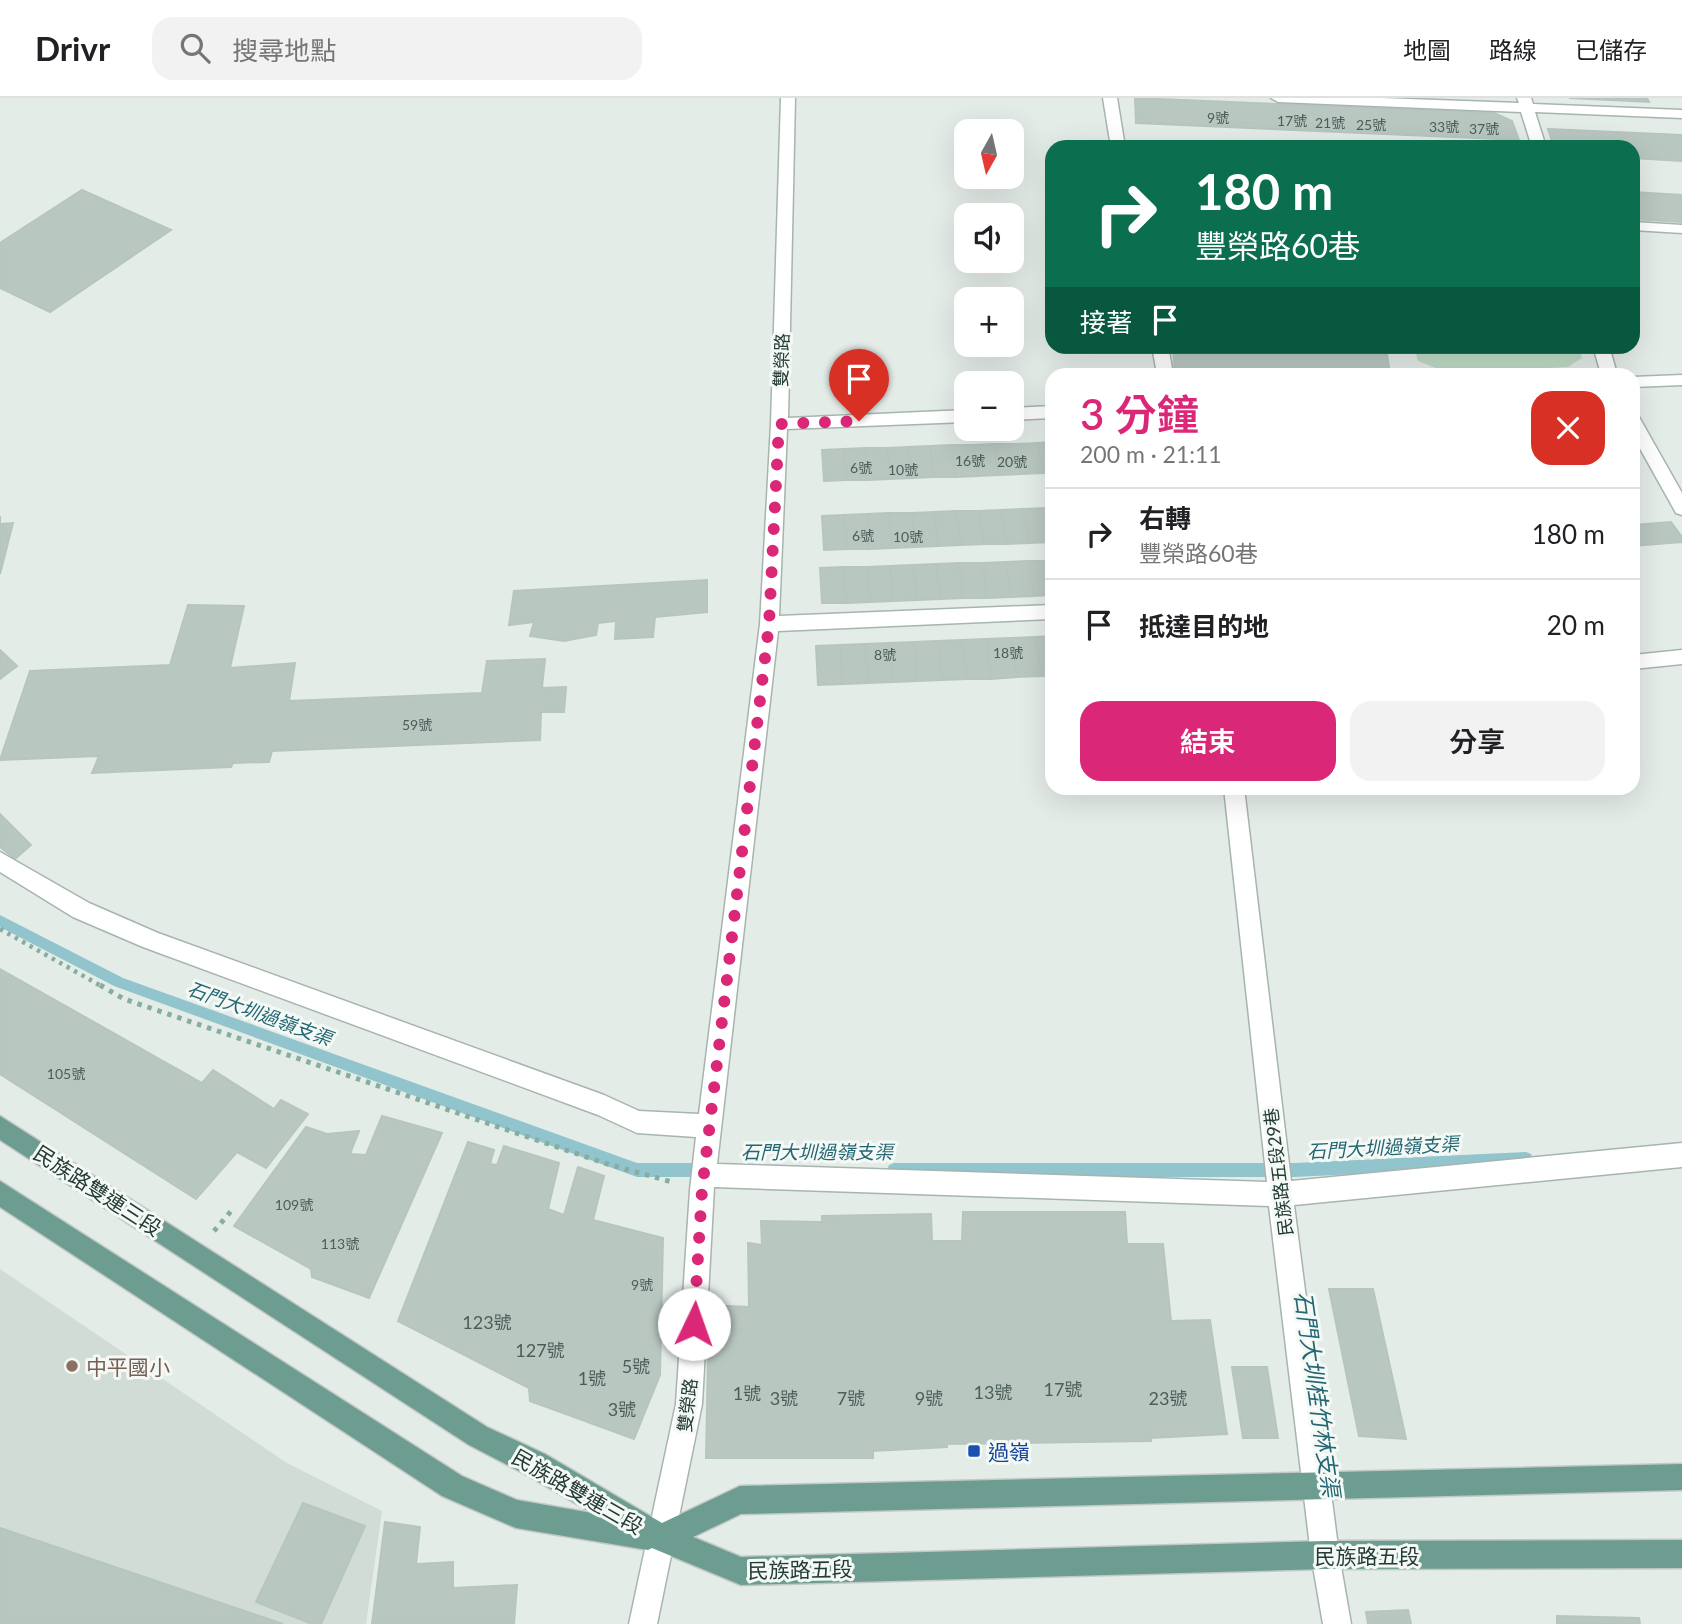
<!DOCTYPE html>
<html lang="zh-TW">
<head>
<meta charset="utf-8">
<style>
  body { margin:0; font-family:Lato,"Noto Sans TC",sans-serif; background:#f2f2f2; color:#202124; height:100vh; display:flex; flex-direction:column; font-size:26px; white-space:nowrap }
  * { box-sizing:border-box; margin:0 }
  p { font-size:23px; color:#757577 }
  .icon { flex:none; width:38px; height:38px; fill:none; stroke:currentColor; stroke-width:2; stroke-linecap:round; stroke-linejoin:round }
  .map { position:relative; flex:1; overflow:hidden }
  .side { position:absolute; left:1045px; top:270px; width:595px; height:427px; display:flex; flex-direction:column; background:#fff; border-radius:21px; box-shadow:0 7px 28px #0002 }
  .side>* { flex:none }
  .hud { position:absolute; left:1045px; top:42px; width:595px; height:214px; border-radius:21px; box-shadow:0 7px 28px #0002; background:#0b6e4f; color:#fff; overflow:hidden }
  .needle { width:46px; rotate:188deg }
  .tools { position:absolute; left:954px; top:21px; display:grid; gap:14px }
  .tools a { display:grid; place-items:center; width:70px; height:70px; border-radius:14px; background:#fff; box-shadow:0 7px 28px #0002; font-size:35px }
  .pin { position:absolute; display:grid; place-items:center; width:60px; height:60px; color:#fff; margin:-72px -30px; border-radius:50% 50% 50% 0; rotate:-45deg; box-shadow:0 0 7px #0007 }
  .pin .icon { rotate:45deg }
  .me { position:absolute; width:77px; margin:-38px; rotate:3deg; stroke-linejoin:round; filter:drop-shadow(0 0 5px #0008) }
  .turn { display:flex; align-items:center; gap:24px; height:147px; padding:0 35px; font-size:32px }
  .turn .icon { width:91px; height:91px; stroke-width:2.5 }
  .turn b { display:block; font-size:49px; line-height:60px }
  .then { display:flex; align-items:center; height:66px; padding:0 35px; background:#0003; gap:14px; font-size:26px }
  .round { display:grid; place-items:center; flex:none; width:74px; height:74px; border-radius:21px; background:#f2f2f2 }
  .head { display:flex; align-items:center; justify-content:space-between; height:119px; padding:0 35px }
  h1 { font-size:42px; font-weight:600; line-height:52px; color:#db2777 }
  .action { display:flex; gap:14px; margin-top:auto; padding:14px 35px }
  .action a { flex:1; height:80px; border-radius:21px; background:#db2777; color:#fff; font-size:28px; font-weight:600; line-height:80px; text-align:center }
  .action a+a { background:#f2f2f2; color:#202124 }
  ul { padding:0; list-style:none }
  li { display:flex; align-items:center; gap:21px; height:91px; padding:0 35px; border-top:2px solid #e0e0e0 }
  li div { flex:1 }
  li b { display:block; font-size:26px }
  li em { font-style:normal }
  header { display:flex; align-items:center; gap:42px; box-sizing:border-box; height:98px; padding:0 35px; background:#fff; border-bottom:2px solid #e0e0e0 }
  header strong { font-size:33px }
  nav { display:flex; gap:38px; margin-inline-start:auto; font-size:24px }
  .search { width:490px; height:63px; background:#f2f2f2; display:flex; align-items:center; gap:18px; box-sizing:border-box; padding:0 24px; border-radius:21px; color:#757577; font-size:26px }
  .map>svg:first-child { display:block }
  .built { fill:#d2dcd7 }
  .green { fill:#bfdbc6 }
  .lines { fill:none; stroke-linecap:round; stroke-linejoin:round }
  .stream { fill:#91c4cc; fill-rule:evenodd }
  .building { fill:#b9c7c1; stroke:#b7c5bf; stroke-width:2 }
  .minor-casing { stroke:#a7b4af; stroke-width:3 }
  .major-casing { stroke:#c2c8c6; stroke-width:3 }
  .path-far1 { stroke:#87ada0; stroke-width:4.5; stroke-dasharray:3.5 5; stroke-linecap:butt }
  .path { stroke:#87ada0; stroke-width:5; stroke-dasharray:4.5 6; stroke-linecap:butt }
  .minor { fill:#fff; fill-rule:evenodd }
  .major { fill:#6d9d90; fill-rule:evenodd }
  .route { stroke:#db2777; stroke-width:12; stroke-dasharray:0 21.6 }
  .education-dot { fill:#8d6e63; stroke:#f4f9f6; stroke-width:2.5 }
  .transit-dot { fill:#1a4fb4; stroke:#f4f9f6; stroke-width:2.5 }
  .labels { text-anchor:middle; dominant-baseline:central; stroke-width:6; stroke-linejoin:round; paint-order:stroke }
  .number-label { font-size:14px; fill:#4a5f58 }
  .street-label { font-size:18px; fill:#253c35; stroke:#f4f9f6 }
  .near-number-label { font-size:18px; fill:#4a5f58 }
  .water-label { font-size:19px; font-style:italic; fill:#246773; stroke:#f4f9f6 }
  .near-street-label { font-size:21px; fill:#253c35; stroke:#f4f9f6 }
  .near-education-label { font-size:21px; fill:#785e54; stroke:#f4f9f6; text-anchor:start }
  .near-transit-label { font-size:21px; fill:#164399; stroke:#f4f9f6; text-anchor:start }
  .near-water-label { font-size:23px; font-style:italic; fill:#246773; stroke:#f4f9f6 }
</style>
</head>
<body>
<header>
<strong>Drivr</strong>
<div class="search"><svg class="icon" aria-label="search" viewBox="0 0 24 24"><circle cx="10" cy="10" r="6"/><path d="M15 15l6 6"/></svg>搜尋地點</div>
<nav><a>地圖</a><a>路線</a><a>已儲存</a></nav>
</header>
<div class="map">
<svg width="1682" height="1526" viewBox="0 0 1682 1526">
  <rect width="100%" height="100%" fill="#e4ece8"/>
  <path class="built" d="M0 1171 287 1365 382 1413 366 1526H0Z"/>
  <path class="green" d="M1414 249H1579L1582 260 1568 269 1448 275 1418 263Z"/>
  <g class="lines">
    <g class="stream">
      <path d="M0 817 123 880 637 1065H708L713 1067 715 1072 713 1077 708 1079H637L114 888 0 829Z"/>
      <path d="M1526 1054 1531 1056 1533 1061 1531 1066 1526 1068 1294 1079H894L889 1077 887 1072 889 1067 894 1065H1294Z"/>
    </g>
  </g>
  <g class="building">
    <path d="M1135 0 1494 15 1512 23 1519 42 1136 25Z"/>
    <path d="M1569 0H1647L1649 4Z"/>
    <path d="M1548 31 1682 37V63L1633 60V49H1554Z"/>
    <path d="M1136 43 1262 49H1136Z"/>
    <path d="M82 92 171 132 50 214 0 190V145Z"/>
    <path d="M1633 94 1682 97V124L1633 121Z"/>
    <path d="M1173 248 1240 253 1238 248 1300 252 1299 248 1386 249 1390 276H1175Z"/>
    <path d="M1052 344V375H1043L1037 345Z"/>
    <path d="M1037 345 1043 375 1021 376 1016 346Z"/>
    <path d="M994 346 999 377 978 378 973 347Z"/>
    <path d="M994 346H1016L1021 376 999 377Z"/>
    <path d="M951 347 956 379H933L930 348Z"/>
    <path d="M951 347H973L978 378 956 379Z"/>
    <path d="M930 348 933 379 912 380 908 349Z"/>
    <path d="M908 349 912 380 890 381 887 350Z"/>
    <path d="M865 350 868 382H846L844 351Z"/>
    <path d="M865 350H887L890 381 868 382Z"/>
    <path d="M844 351 846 382 824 383 822 352Z"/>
    <path d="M1046 410 1052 444 1029 445 1023 411Z"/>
    <path d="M1023 411 1029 445 1006 446 1001 412Z"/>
    <path d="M1001 412 1006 446H984L979 413Z"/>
    <path d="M956 413 961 447 938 448 934 414Z"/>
    <path d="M956 413H979L984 446 961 447Z"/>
    <path d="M934 414 938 448 915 449 912 415Z"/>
    <path d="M889 415 893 450 869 451 867 416Z"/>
    <path d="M889 415H912L915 449 893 450Z"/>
    <path d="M867 416 869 451H847L844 417Z"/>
    <path d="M844 417 847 451 824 452 822 418Z"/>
    <path d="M0 418V426L13 425 0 476Z"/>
    <path d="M1671 424 1682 439V444L1633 448V427Z"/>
    <path d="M1029 463 1034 498 1011 499 1006 464Z"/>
    <path d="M1029 463H1052V497L1034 498Z"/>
    <path d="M1006 464 1011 499 987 500 983 465Z"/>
    <path d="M959 465 964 500 940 501 936 466Z"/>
    <path d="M959 465H983L987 500H964Z"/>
    <path d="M936 466 940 501 917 502 913 467Z"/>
    <path d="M913 467 917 502 893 503 890 468Z"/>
    <path d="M890 468 893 503 870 504 867 469Z"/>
    <path d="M844 469 846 505H822L820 470Z"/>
    <path d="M844 469H867L870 504 846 505Z"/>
    <path d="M707 482V514L655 519 653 539 615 541 616 523 598 525 596 537 564 543 530 538 534 524 509 527 514 493Z"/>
    <path d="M188 507 244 508 230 570 295 565 289 603 482 595 487 563 545 561 542 590 566 589 564 614H541L540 642 272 653 269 664 233 665 231 669 92 675 99 658 0 662 30 573 170 567Z"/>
    <path d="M1052 538V578H1042L1035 539Z"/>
    <path d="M1035 539 1042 578 1017 579 1011 540Z"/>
    <path d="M1011 540 1017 579 992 581 986 541Z"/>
    <path d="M986 541 992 581H967L962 542Z"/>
    <path d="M962 542 967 581 942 582 938 543Z"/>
    <path d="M938 543 942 582 917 583 914 544Z"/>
    <path d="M914 544 917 583 893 584 889 545Z"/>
    <path d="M889 545 893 584 868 585 865 546Z"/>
    <path d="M865 546 868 585 843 586 840 547Z"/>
    <path d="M840 547 843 586 818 587 816 548Z"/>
    <path d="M0 552 17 568 0 581Z"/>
    <path d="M0 716 31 747 15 761 0 749Z"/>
    <path d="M0 871 202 985 213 972 274 1011 281 1002 308 1016 266 1070 237 1054 196 1101 0 976Z"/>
    <path d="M382 1018 442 1035 369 1200 312 1179 311 1171 234 1128 306 1029 327 1036 359 1033 350 1056 366 1057Z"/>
    <path d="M468 1044 494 1052 490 1066 497 1067 504 1048 559 1065 548 1111 564 1117 578 1069 604 1078 593 1122 663 1140 660 1277 634 1341 530 1303 529 1290 398 1223Z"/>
    <path d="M963 1114H1125L1127 1146H1163L1171 1223 1210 1222 1227 1336 1151 1340V1343L947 1346V1349L873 1353V1360H706L709 1207 749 1209 748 1145 762 1147 761 1123 822 1124V1118L931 1116 932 1143H962Z"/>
    <path d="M1329 1191H1373L1406 1341 1359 1338Z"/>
    <path d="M1232 1269H1267L1278 1340H1243Z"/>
    <path d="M303 1405 365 1428 321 1526H312L256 1504Z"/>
    <path d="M385 1424 420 1429 416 1466 453 1464V1490L517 1487 514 1526H372Z"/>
    <path d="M0 1430 283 1526H0Z"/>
    <path d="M1408 1512 1411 1526H1368L1366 1514Z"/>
    <path d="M1557 1518 1639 1520 1640 1526H1557Z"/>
  </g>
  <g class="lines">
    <defs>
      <g id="minor">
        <path d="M781 0H795L788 320 966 312V324L787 331 779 518 1052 507V521L778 533 717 1066 1267 1084 1224 690H1244L1291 1083 1682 1045V1069L1294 1107 1339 1457 1351 1526H1323L1311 1457 1269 1108 714 1089 702 1306 657 1526H629L676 1306 690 1092 696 1039 637 1035 598 1017 143 849 73 819 0 774V754L89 805 158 835 604 997 639 1013 699 1016 760 526 771 326Z"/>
        <path d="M1103 0H1117L1125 49H1111Z"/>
        <path d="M1271 0H1381L1519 5 1517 0H1531L1533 6 1682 12V20L1535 14 1546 49H1532L1521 14 1278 4Z"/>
        <path d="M1633 124 1682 127V135L1633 132Z"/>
        <path d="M1152 248H1168L1173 276H1157Z"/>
        <path d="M1593 248H1609L1617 276H1601Z"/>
        <path d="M1682 277V287L1633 289V279Z"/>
        <path d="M1052 308V320L1012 322V310Z"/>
        <path d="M1633 317 1639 319 1682 395V417L1676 415 1633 338Z"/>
        <path d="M1682 552V566L1633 571V557Z"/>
      </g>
      <path id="major" d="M0 1018 487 1329 545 1356 662 1425 740 1388 1682 1366V1392L741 1416 693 1439 741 1459 1325 1443 1682 1442V1470L1325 1471 741 1487 652 1450 648 1452 516 1430 442 1398 0 1109V1083L462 1378 517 1402 592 1415 525 1376 469 1347 0 1042Z"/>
    </defs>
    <use href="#minor" class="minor-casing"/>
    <use href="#major" class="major-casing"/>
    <path class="path-far1" d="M0 831 103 889"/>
    <g class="path">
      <path d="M100 887 124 901 604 1065 672 1084"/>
      <path d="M214 1133 232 1112"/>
    </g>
    <use href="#minor" class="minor"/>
    <use href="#major" class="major"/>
  </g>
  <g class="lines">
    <path class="route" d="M694 1226 702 1092 769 526 779 326 859 323"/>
  </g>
  <circle class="education-dot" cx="72" cy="1268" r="7"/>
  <rect class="transit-dot" x="967" y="1346" width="14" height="14" rx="3.5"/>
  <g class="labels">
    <g class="number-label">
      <text x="1218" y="19">9號</text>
      <text x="1292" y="22">17號</text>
      <text x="1330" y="24">21號</text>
      <text x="1371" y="26">25號</text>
      <text x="1444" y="28">33號</text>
      <text x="1484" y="30">37號</text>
      <text x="970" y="362">16號</text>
      <text x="1012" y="363">20號</text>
      <text x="861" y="369">6號</text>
      <text x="903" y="371">10號</text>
      <text x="863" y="437">6號</text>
      <text x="908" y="438">10號</text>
      <text x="1008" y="554">18號</text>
      <text x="885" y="556">8號</text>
      <text x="417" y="626">59號</text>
      <text x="66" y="975">105號</text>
      <text x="294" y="1106">109號</text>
      <text x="340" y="1145">113號</text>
      <text x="642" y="1186">9號</text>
    </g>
    <g class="street-label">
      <text transform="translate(781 262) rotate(-88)">雙榮路</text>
      <text transform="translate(1278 1074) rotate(-97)">民族路五段29巷</text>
      <text transform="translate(687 1307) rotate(-83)">雙榮路</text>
    </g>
    <g class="near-number-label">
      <text x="487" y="1224">123號</text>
      <text x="540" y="1252">127號</text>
      <text x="636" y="1268">5號</text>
      <text x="592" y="1280">1號</text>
      <text x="1063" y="1291">17號</text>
      <text x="993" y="1294">13號</text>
      <text x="747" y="1295">1號</text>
      <text x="784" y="1300">3號</text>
      <text x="851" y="1300">7號</text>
      <text x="929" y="1300">9號</text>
      <text x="1168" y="1300">23號</text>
      <text x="622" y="1311">3號</text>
    </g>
    <g class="water-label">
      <text transform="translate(260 915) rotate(20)">石門大圳過嶺支渠</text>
      <text transform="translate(1383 1049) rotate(-3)">石門大圳過嶺支渠</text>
      <text x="817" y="1053">石門大圳過嶺支渠</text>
    </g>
    <g class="near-street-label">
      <text transform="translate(98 1092) rotate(33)">民族路雙連三段</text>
      <text transform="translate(578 1393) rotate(30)">民族路雙連三段</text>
      <text x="1367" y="1457">民族路五段</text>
      <text transform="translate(800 1471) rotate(-1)">民族路五段</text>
    </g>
    <g class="near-education-label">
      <text x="86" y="1268">中平國小</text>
    </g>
    <g class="near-transit-label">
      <text x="988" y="1353">過嶺</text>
    </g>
    <g class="near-water-label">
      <text transform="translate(1318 1296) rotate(82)">石門大圳桂竹林支渠</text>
    </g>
  </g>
</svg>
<div class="tools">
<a><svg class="needle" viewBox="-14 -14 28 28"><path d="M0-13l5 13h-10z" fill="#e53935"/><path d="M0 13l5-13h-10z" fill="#757577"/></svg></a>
<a><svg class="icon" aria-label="sound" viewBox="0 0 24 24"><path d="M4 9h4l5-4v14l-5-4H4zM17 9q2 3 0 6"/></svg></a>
<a>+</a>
<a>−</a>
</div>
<div class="pin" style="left:859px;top:323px;background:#d93025"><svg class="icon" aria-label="arrive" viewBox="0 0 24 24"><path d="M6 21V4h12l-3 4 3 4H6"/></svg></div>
<svg class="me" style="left:694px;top:1226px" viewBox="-20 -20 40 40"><circle r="19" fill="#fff"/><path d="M0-13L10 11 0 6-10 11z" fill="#db2777"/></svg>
<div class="hud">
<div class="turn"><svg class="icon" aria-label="right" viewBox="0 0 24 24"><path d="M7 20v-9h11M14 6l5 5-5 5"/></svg><div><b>180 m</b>豐榮路60巷</div></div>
<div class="then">接著<svg class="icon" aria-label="arrive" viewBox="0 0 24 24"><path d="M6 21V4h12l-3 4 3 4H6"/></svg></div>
</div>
<section class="side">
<div class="head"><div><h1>3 分鐘</h1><p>200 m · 21:11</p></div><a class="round" style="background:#d93025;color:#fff"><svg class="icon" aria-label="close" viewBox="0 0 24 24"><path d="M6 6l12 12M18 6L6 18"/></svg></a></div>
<ul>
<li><svg class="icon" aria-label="right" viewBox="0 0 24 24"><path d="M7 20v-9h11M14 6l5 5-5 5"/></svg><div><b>右轉</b><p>豐榮路60巷</p></div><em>180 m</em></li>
<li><svg class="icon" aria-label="arrive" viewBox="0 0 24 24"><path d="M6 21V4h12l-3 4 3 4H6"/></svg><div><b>抵達目的地</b></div><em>20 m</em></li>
</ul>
<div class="action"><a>結束</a><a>分享</a></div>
</section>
</div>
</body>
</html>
